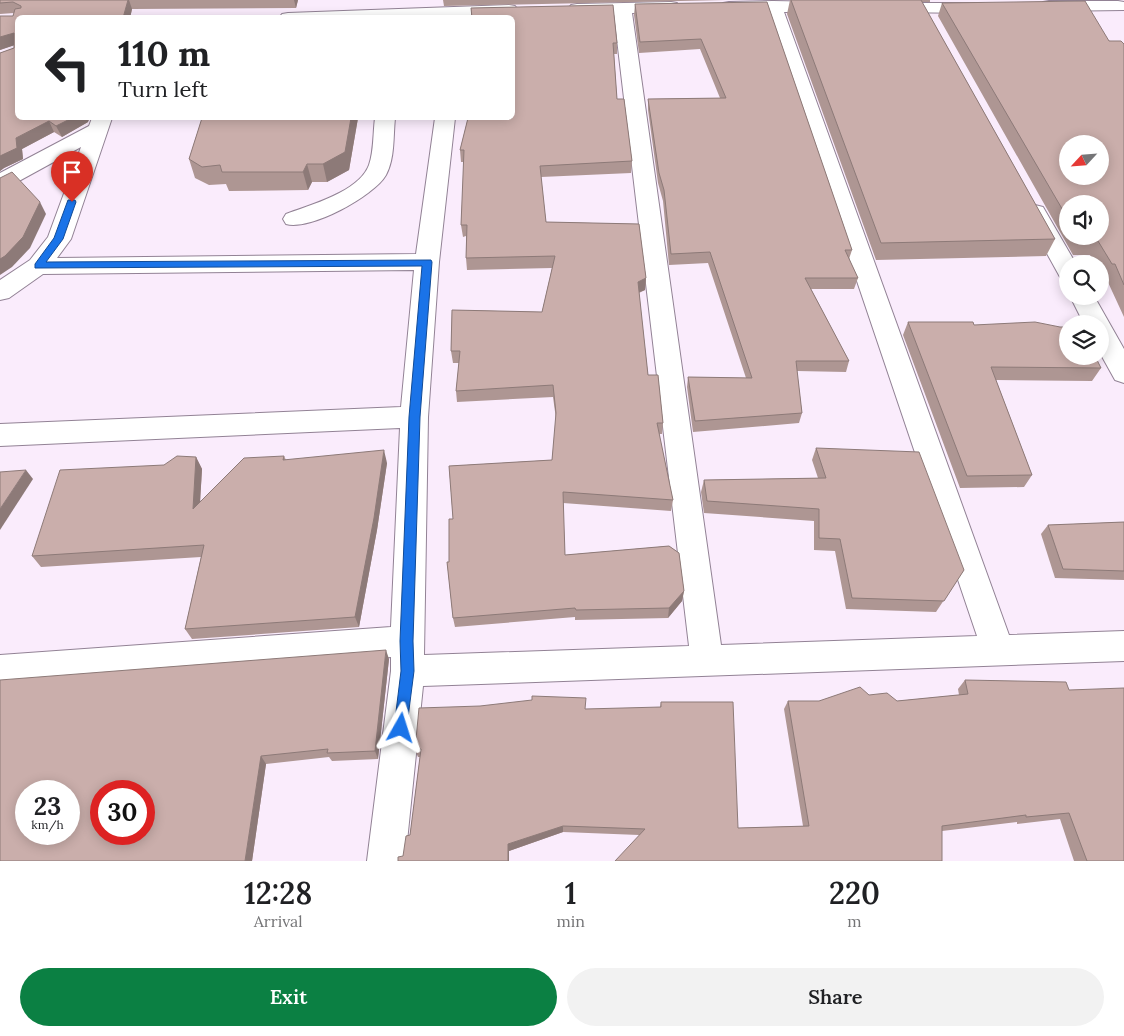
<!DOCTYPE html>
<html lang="en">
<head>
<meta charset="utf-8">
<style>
  body { margin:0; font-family:Lora,serif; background:#f2f2f2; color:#202124; height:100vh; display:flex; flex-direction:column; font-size:19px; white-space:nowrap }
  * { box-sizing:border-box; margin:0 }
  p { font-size:16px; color:#757577 }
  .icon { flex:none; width:28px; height:28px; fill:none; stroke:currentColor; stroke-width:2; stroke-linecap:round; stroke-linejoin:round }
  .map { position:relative; height:861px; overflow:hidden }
  .panel { display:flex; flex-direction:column; background:#fff; flex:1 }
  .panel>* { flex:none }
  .banner { position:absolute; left:15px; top:15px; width:500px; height:105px; border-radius:8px; box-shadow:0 2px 12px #0003; background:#fff; color:#202124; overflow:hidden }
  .needle { width:32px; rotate:244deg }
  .controls { position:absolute; left:1059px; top:135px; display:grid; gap:10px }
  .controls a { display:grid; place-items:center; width:50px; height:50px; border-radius:50%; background:#fff; box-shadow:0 2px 12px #0003; font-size:25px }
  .speed { position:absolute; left:15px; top:780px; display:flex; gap:10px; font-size:25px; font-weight:700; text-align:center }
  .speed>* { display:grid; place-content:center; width:65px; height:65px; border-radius:50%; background:#fff; box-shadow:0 2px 12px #0003; line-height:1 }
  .speed small { font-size:12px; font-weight:400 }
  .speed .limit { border:8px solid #d22; background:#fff; color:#111 }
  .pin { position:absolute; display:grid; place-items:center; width:42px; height:42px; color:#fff; margin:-51px -21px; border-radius:50% 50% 50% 0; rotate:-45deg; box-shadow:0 0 5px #0007 }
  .pin .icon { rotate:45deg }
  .me { position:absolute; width:55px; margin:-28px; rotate:6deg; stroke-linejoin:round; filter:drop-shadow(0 0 4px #0008) }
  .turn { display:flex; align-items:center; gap:18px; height:105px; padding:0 20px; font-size:22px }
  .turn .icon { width:65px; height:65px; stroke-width:2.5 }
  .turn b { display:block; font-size:35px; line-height:42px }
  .eta { display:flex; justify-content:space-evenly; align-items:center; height:85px; text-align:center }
  .eta b { font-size:30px; font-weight:600; line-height:35px }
  .cta { display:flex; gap:10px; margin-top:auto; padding:10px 20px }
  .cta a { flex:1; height:58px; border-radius:30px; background:#0b8043; color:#fff; font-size:20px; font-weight:600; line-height:58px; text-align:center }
  .cta a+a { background:#f2f2f2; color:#202124 }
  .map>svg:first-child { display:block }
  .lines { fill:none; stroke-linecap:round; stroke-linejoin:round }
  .minor-casing { stroke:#928295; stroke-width:2 }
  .minor { fill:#fff; fill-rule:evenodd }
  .wall { fill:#ae9693; fill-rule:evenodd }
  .shaded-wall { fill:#8d7a78 }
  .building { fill:#caaeab; stroke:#8d7a78; fill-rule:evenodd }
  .route { fill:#1a73e8; stroke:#114b97 }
</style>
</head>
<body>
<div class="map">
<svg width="1124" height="861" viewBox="0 0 1124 861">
  <rect width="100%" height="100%" fill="#faecfc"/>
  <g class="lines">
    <defs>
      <g id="minor">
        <path d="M773 1 826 2 832 3 835 7 832 11 826 12H784L1009 635 1124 631V661L423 686 405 861H367L391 671V657L0 687V655L391 627 400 428 0 446V424L401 407 414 270 43 274 9 298 0 300V280L30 260 48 237 81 147 8 187 0 189V173L89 126 92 118H112L71 239 57 258 416 254 435 118H455L439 262 428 417 424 655 689 646 614 14 571 13 568 9 571 5 577 4 671 2 677 3 680 7 677 11 671 12 632 13 721 645 977 636 766 12 723 11 720 7 723 3 729 2Z"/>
        <path d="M1049 1H1118L1124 2V10L1049 11 1043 10 1040 6 1043 2Z"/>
        <path d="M889 3H979L985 4 988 8 985 12 979 13 883 12 880 8 883 4Z"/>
        <path d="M509 5 515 6 518 10 515 14 450 18H279L282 14 288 13Z"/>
        <path d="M375 118H395C393 137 395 158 386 175 374 196 310 231 286 224L283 219 286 214C310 205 359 192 369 165 374 151 373 133 375 118Z"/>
        <path d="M1035 205 1043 207 1076 264H1068V279L1060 277 1024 212 1027 207Z"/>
        <path d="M1070 296H1094L1124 349V383L1115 380 1100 353V324H1084Z"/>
      </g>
    </defs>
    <use href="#minor" class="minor-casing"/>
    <use href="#minor" class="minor"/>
  </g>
  <g class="wall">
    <path d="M0 0H298L296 8 132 9 130 18H18L88 122 62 137 54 132 22 149 23 159 4 168 0 171V53L14 48V45L0 50V16H13L14 13 0 14Z"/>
    <path d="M443 0H726L444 6Z"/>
    <path d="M790 0H930V2H922L1055 239 1046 256 876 260 787 14Z"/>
    <path d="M767 2 852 250 849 259 858 278 854 289H811L849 361 846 372 797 371 802 413 799 423 693 432 687 387 688 377 746 378 708 263 669 265 663 201 658 183 648 110V99L720 98 700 49 639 53 634 15 635 4Z"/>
    <path d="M942 3 1124 44V317L1106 278H1103L1100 272V264H1095L1090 255H1073L938 16ZM1068 204 1100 236H1068Z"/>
    <path d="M613 5 617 43V54H614L617 99H624L632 161 631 173 541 177 546 222 639 224 646 278 645 290 639 293 648 375H658L663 423 662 434H659L673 500 671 511 563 503 565 555 669 546 679 553 684 591 682 601 668 618 575 620V617L455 627 453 618 447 562H449V519H453L449 466 552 460 556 419 553 397 457 402 456 391 459 363H453L451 351 452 310 542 312 552 268 467 270 466 258V236L463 237 461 225 464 162H461L460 150 468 118H512V18H471V8Z"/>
    <path d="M202 118H358L349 170 327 182H312L308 190 229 191 226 184 209 185 195 178 189 159Z"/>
    <path d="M908 322 974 325 1101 368 1092 381 996 380 1032 475 1024 487 960 488 903 335Z"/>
    <path d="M816 448 964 570 936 612 846 609 835 551 814 550V521L704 513 701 492 704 480 818 478 812 460Z"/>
    <path d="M284 456 286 460 387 463 377 530 359 627 192 639 185 629 201 557 41 567 32 556 164 465 196 457 202 469 200 501Z"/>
    <path d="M1124 522V580L1055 578 1041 534 1048 525Z"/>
    <path d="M389 659 378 759 332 761 329 757 266 764 252 861H0Z"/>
    <path d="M965 680 1124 861H1074L1060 819 1017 824V822L942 831 639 835 563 832 509 851 403 856 410 835 420 757H418L415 750 660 707 661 702 738 828 803 826 784 709 788 701H819L869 695 897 701 959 695 958 689Z"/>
  </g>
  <g class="shaded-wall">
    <path d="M128 0H129L132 9 130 18H123Z"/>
    <path d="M294 0H298L296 8Z"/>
    <path d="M14 33 18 44 0 50V37Z"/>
    <path d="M72 118H90L88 122 62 137 56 126Z"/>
    <path d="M351 118H358L349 170 327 182 323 164Z"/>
    <path d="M49 121 54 132 22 149 23 159 4 168 0 171V156L16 138Z"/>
    <path d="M307 164 312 182 308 190 303 172Z"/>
    <path d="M40 202 46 214 30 248 12 267 0 275V259Z"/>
    <path d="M646 278 645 290 637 293 638 282Z"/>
    <path d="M384 450 387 463 377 530 359 627 355 617Z"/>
    <path d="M196 457 202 469 199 520 193 509Z"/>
    <path d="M26 470 33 479 0 530V509Z"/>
    <path d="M684 591 682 601 668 618 669 608Z"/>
    <path d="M386 650 389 659 378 759 375 751Z"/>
    <path d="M261 756 266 764 252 861H245Z"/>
    <path d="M563 826V832L509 851V861H508V844Z"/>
  </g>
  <g class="building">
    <path d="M0 0H128L123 18H18V118H72L56 126 49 121 16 138 17 148 0 156V53L14 48V33L0 37V16H13L15 9 21 8V6L13 2 0 3Z"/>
    <path d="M791 0H921L1055 239 881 243Z"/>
    <path d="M1085 1 1109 41H1121L1124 44V285L1115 264H1112L1098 241 1081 242 1078 236H1100V204H1068V219L942 3ZM1068 144H1100V176H1068Z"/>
    <path d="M767 2 852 250H845L858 278H805L849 361H796L802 413 695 421 688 377 752 378 710 252 671 254 664 190 659 173 648 99 726 98 701 39 640 42 635 4Z"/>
    <path d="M613 5 617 43H613L617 99H624L632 161 540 166 546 222 639 224 646 278 638 282 648 375H658L663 423H657L673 500 563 492 565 555 669 546 679 553 684 591 669 608 576 610 575 608 453 618 447 562H449V519H453L449 466 552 460 556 413 553 385 456 391 460 351H451L452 310 542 312 555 256 466 258 467 225H461L464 150H460L468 118H512V18H472L471 8Z"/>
    <path d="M202 118H351L345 152 323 164H307L303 172H222L220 165 202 167 189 159Z"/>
    <path d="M12 172 40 202 23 237 5 256 0 259V178Z"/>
    <path d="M908 322H973L974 325 1035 322 1060 327H1068V356H1095L1101 368 991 367 1032 475 967 476Z"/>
    <path d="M816 448 919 452 964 570 944 601 852 598 840 539 819 538V509L707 501 704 480 826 478Z"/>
    <path d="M384 450 374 518 355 617 185 629 204 545 32 556 60 470 164 465 177 456 196 457 193 509 244 458 284 456 283 460Z"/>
    <path d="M26 470 0 509V472Z"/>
    <path d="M1124 522V571L1063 569 1048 525Z"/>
    <path d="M386 650 375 751 327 753 328 749 261 756 245 861H0V680ZM26 791H69V834H26ZM101 791H144V834H101Z"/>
    <path d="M965 680 1066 682 1069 690 1124 688V861H1087L1069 813 1026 817V815L942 826V861H615L645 829 563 826 508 844V861H398V857L403 856 406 836 410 835 421 749 415 750 419 708 480 706 532 700V696L586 698 585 709 661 707V702H733L738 828 809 826 788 701H819L860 687 869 695 887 693 897 701 968 694Z"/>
  </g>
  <path class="route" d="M68 200H75L76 202 63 239 46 262 431 260 432 262 420 417 413 641 414 671 406 733 401 735 396 733 394 728 401 671 400 641 409 417 422 266 35 268V264L54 238Z"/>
</svg>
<div class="controls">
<a><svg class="needle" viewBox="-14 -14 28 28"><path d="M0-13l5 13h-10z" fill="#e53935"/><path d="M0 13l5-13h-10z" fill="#757577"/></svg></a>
<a><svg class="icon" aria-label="sound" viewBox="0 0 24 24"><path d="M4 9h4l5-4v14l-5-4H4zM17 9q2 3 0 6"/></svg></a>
<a><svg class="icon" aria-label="search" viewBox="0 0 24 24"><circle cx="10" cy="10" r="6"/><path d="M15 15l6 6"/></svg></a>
<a><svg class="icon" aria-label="layers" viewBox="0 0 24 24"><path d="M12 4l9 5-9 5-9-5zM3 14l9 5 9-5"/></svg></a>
</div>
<div class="speed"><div>23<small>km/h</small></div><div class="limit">30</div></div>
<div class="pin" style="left:72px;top:202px;background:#d93025"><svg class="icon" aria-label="arrive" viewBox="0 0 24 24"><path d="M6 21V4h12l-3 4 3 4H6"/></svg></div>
<svg class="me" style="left:401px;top:728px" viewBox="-20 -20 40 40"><path d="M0-17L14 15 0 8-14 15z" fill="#1a73e8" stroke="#fff" stroke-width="4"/></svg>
<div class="banner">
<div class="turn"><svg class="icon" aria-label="left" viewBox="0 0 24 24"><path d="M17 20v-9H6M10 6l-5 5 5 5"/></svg><div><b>110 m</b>Turn left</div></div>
</div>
</div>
<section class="panel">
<div class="eta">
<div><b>12:28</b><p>Arrival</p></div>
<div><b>1</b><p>min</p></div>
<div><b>220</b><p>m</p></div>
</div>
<div class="cta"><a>Exit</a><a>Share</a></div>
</section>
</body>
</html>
